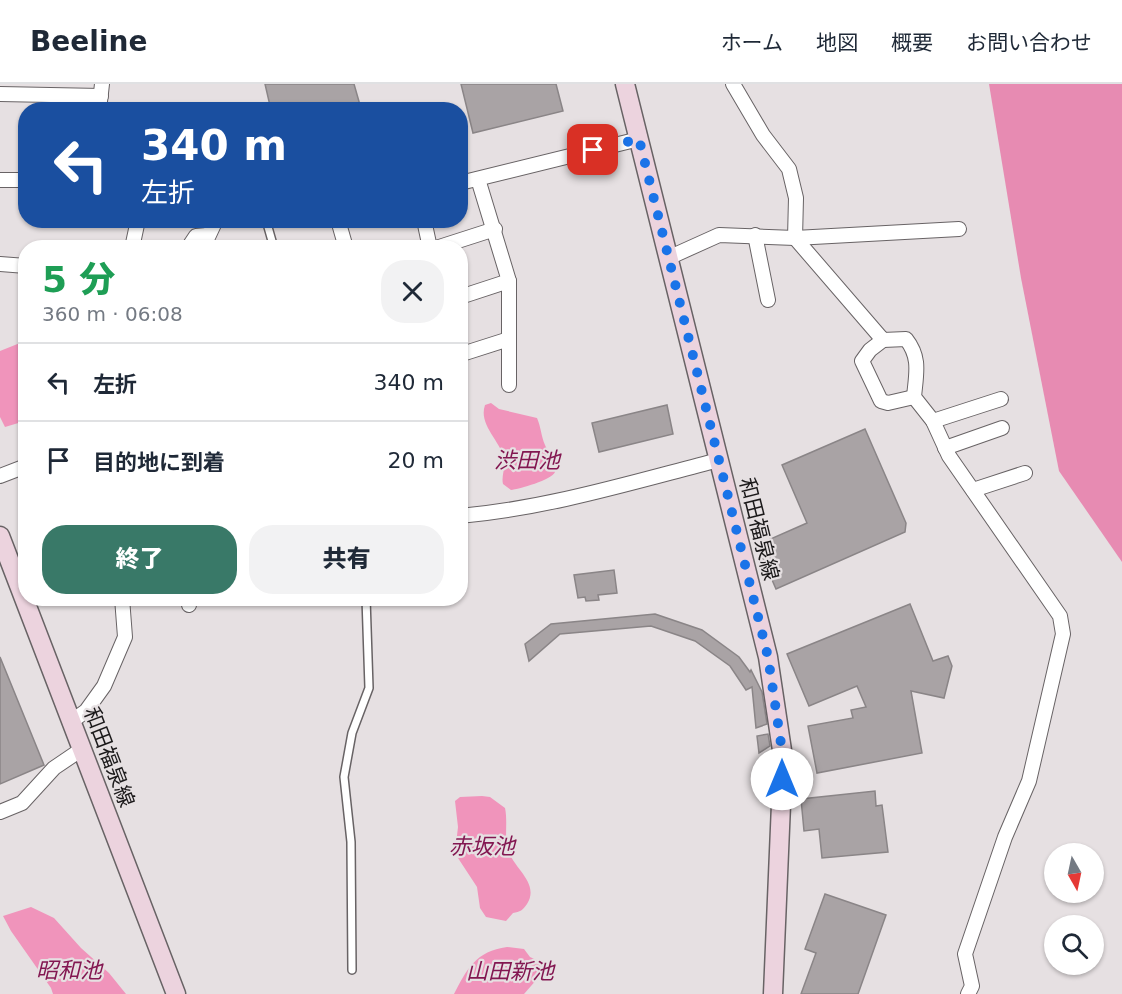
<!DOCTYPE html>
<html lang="ja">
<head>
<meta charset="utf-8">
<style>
  body { margin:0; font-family:"DejaVu Sans","Noto Sans JP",sans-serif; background:#f2f2f3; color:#1f2937; height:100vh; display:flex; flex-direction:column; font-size:22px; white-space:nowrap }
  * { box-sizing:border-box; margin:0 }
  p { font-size:20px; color:#747a83 }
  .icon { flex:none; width:33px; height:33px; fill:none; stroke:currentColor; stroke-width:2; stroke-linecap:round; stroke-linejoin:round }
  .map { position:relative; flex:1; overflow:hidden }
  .panel { position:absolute; left:18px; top:156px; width:450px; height:366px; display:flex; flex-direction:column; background:#fff; border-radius:24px; box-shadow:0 2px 4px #0004 }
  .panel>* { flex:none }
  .guide { position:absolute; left:18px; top:18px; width:450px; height:126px; border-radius:24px; box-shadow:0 2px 4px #0004; background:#1a4fa0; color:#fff; overflow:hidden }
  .needle { width:39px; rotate:171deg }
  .buttons { position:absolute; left:1044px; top:759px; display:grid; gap:12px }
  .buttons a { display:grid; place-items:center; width:60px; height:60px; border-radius:50%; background:#fff; box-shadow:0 2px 4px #0004; font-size:30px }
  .pin { position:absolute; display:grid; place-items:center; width:51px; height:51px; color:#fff; margin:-26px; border-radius:12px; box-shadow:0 3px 9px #0006 }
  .me { position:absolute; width:66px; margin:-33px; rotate:0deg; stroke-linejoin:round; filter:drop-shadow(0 0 4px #0008) }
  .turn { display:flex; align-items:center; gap:21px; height:126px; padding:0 24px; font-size:27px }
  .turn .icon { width:78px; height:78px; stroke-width:2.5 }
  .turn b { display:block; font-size:42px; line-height:51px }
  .round { display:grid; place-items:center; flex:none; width:63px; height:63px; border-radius:24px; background:#f2f2f3 }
  .headline { display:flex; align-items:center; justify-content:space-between; height:102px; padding:0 24px }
  h1 { font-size:36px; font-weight:800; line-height:45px; color:#1e9e55 }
  .cta { display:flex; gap:12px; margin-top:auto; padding:12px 24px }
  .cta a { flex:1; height:69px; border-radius:24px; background:#397968; color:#fff; font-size:24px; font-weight:800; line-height:69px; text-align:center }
  .cta a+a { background:#f2f2f3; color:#1f2937 }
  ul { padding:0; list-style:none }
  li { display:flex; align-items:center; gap:18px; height:78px; padding:0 24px; border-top:2px solid #e0e1e3 }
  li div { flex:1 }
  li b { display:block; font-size:22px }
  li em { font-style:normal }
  header { display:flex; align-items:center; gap:36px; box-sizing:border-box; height:84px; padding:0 30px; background:#fff; border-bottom:2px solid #e0e1e3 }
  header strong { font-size:28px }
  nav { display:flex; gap:33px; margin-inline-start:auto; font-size:21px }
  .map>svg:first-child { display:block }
  .forest { fill:#e78bb2 }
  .water { fill:#f094bb }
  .building { fill:#a9a3a5; stroke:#8a8587; stroke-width:1.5 }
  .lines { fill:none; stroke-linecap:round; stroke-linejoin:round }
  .service-casing { stroke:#686365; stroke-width:10 }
  .minor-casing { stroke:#686365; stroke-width:16 }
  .secondary-casing { stroke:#686365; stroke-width:21 }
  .service { stroke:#fff; stroke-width:7 }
  .minor { stroke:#fff; stroke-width:14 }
  .secondary { stroke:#ecd3de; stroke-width:18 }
  .route { stroke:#1a73e8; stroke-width:10; stroke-dasharray:0 18 }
  .labels { text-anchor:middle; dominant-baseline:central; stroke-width:4.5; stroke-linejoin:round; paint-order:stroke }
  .street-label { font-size:21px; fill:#1b191a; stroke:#e6e0e2 }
  .water-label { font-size:22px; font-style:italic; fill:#831751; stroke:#e6e0e2 }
</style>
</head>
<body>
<header>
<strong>Beeline</strong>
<nav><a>ホーム</a><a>地図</a><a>概要</a><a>お問い合わせ</a></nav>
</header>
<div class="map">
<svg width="1122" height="910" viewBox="0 0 1122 910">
  <rect width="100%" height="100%" fill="#e6e0e2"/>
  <path class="forest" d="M989 0H1122V478L1059 387 1021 194Z"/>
  <g class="water">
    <path d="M25 257V337L5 343 0 333V267Z"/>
    <path d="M491 319 499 325 537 334C541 343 541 352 545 361 548 369 557 380 555 388 552 396 519 405 511 406L503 400C501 392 506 383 504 375 501 357 478 341 485 321Z"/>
    <path d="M482 712 490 713 505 724C508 738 504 754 508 766 514 785 540 799 527 820 523 826 520 828 513 829L506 837 486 833 480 824 477 803 458 774 456 760 458 743 455 717 460 713Z"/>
    <path d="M31 823 54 834 81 864 109 889 126 910H53L51 904 11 847 3 832Z"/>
    <path d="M507 863 524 865 530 873 547 881 545 886 524 910H454C467 885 476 867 507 863Z"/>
  </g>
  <g class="building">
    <path d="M265 0H354L360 21 342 26H271Z"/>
    <path d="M461 0H556L563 27 473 49Z"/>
    <path d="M667 321 673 350 599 368 592 339Z"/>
    <path d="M865 345 906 439 905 448 776 505 757 461 807 439 782 381Z"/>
    <path d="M614 486 617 509 598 511 599 516 586 517 585 513 578 514 574 491Z"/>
    <path d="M910 520 933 577 948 572 952 582 944 614 911 607 922 669 817 689 808 642 853 634 851 626 866 623 857 602 809 622 787 570Z"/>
    <path d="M655 530 702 546 739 573 750 588 751 586 762 608 767 640 756 644 752 603 746 606 730 582 695 557 651 542 560 550 529 577 525 560 551 540Z"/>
    <path d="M0 573 44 681 0 700Z"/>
    <path d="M768 650 770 662 759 669 757 652Z"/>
    <path d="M875 707 876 722 882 721 888 768 822 774 819 745 804 747 801 715Z"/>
    <path d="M825 810 886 831 858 910H801L816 869 805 865Z"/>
  </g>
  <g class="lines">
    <defs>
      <g id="service">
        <path d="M266 136 274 164"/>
        <path d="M352 886 351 758 344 693 352 649 369 604 366 514"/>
      </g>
      <g id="minor">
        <path d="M733 0 763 51 789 85 796 114 795 154 883 256 906 255C921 274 916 290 914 313L933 337 949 372 1060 532 1063 550 1029 697 1005 753 965 870 972 902 968 910"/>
        <path d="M0 10 101 12"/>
        <path d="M99 26 102 0"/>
        <path d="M478 95 509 197V301"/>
        <path d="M0 96H26"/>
        <path d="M460 99 639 55"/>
        <path d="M338 136 346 164"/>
        <path d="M424 136 430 164"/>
        <path d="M755 151 768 216"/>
        <path d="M132 164 138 136"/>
        <path d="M188 164 196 152 207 151"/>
        <path d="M203 164 216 136"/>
        <path d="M436 164 495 145"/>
        <path d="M668 174 719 151 795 154 959 145"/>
        <path d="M0 180 26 182"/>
        <path d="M460 213 509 197"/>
        <path d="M883 256 870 266 862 277 881 317 888 319 914 313"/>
        <path d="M460 264 462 270 509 255"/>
        <path d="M933 337 1001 315"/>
        <path d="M945 364 1002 344"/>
        <path d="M0 392 26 382"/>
        <path d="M973 406 1025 389"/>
        <path d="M460 432C549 424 633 398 719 376"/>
        <path d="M188 514 189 521"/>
        <path d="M72 637 86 627 104 602 125 553 122 514"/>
        <path d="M0 728 22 719 54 684 82 665"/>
      </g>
      <g id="secondary">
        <path d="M625 0 768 573 783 673 773 910"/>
        <path d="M0 452 176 910"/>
      </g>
    </defs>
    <use href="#service" class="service-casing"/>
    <use href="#minor" class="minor-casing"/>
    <use href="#secondary" class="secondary-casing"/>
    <use href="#service" class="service"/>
    <use href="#minor" class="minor"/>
    <use href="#secondary" class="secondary"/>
  </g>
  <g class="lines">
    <path class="route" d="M593 66 639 55 768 573 783 673 782 695"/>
  </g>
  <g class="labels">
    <g class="street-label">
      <text transform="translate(759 445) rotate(76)">和田福泉線</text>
      <text transform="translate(109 673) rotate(69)">和田福泉線</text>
    </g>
    <g class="water-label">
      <text x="527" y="376">渋田池</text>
      <text x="482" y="762">赤坂池</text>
      <text x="69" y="886">昭和池</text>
      <text x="510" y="887">山田新池</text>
    </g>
  </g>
</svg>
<div class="buttons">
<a><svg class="needle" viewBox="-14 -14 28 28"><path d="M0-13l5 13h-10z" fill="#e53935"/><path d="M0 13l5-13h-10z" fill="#747a83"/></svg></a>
<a><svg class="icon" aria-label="search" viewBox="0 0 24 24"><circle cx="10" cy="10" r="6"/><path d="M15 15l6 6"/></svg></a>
</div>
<div class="pin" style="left:593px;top:66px;background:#d93025"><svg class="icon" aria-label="arrive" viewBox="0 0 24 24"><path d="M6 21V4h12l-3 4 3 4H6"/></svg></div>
<svg class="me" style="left:782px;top:695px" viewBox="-20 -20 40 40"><circle r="19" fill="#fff"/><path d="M0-13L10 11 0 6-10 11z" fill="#1a73e8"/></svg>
<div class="guide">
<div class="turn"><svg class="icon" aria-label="left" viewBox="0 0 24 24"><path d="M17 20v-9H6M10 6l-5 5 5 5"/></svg><div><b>340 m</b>左折</div></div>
</div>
<section class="panel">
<div class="headline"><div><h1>5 分</h1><p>360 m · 06:08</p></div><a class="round"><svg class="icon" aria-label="close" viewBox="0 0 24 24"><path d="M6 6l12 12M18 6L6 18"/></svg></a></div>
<ul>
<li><svg class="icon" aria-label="left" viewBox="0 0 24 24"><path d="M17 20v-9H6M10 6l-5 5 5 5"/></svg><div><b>左折</b></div><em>340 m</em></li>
<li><svg class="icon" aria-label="arrive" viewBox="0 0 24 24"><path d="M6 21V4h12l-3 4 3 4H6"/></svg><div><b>目的地に到着</b></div><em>20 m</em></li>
</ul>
<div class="cta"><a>終了</a><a>共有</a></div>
</section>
</div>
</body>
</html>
